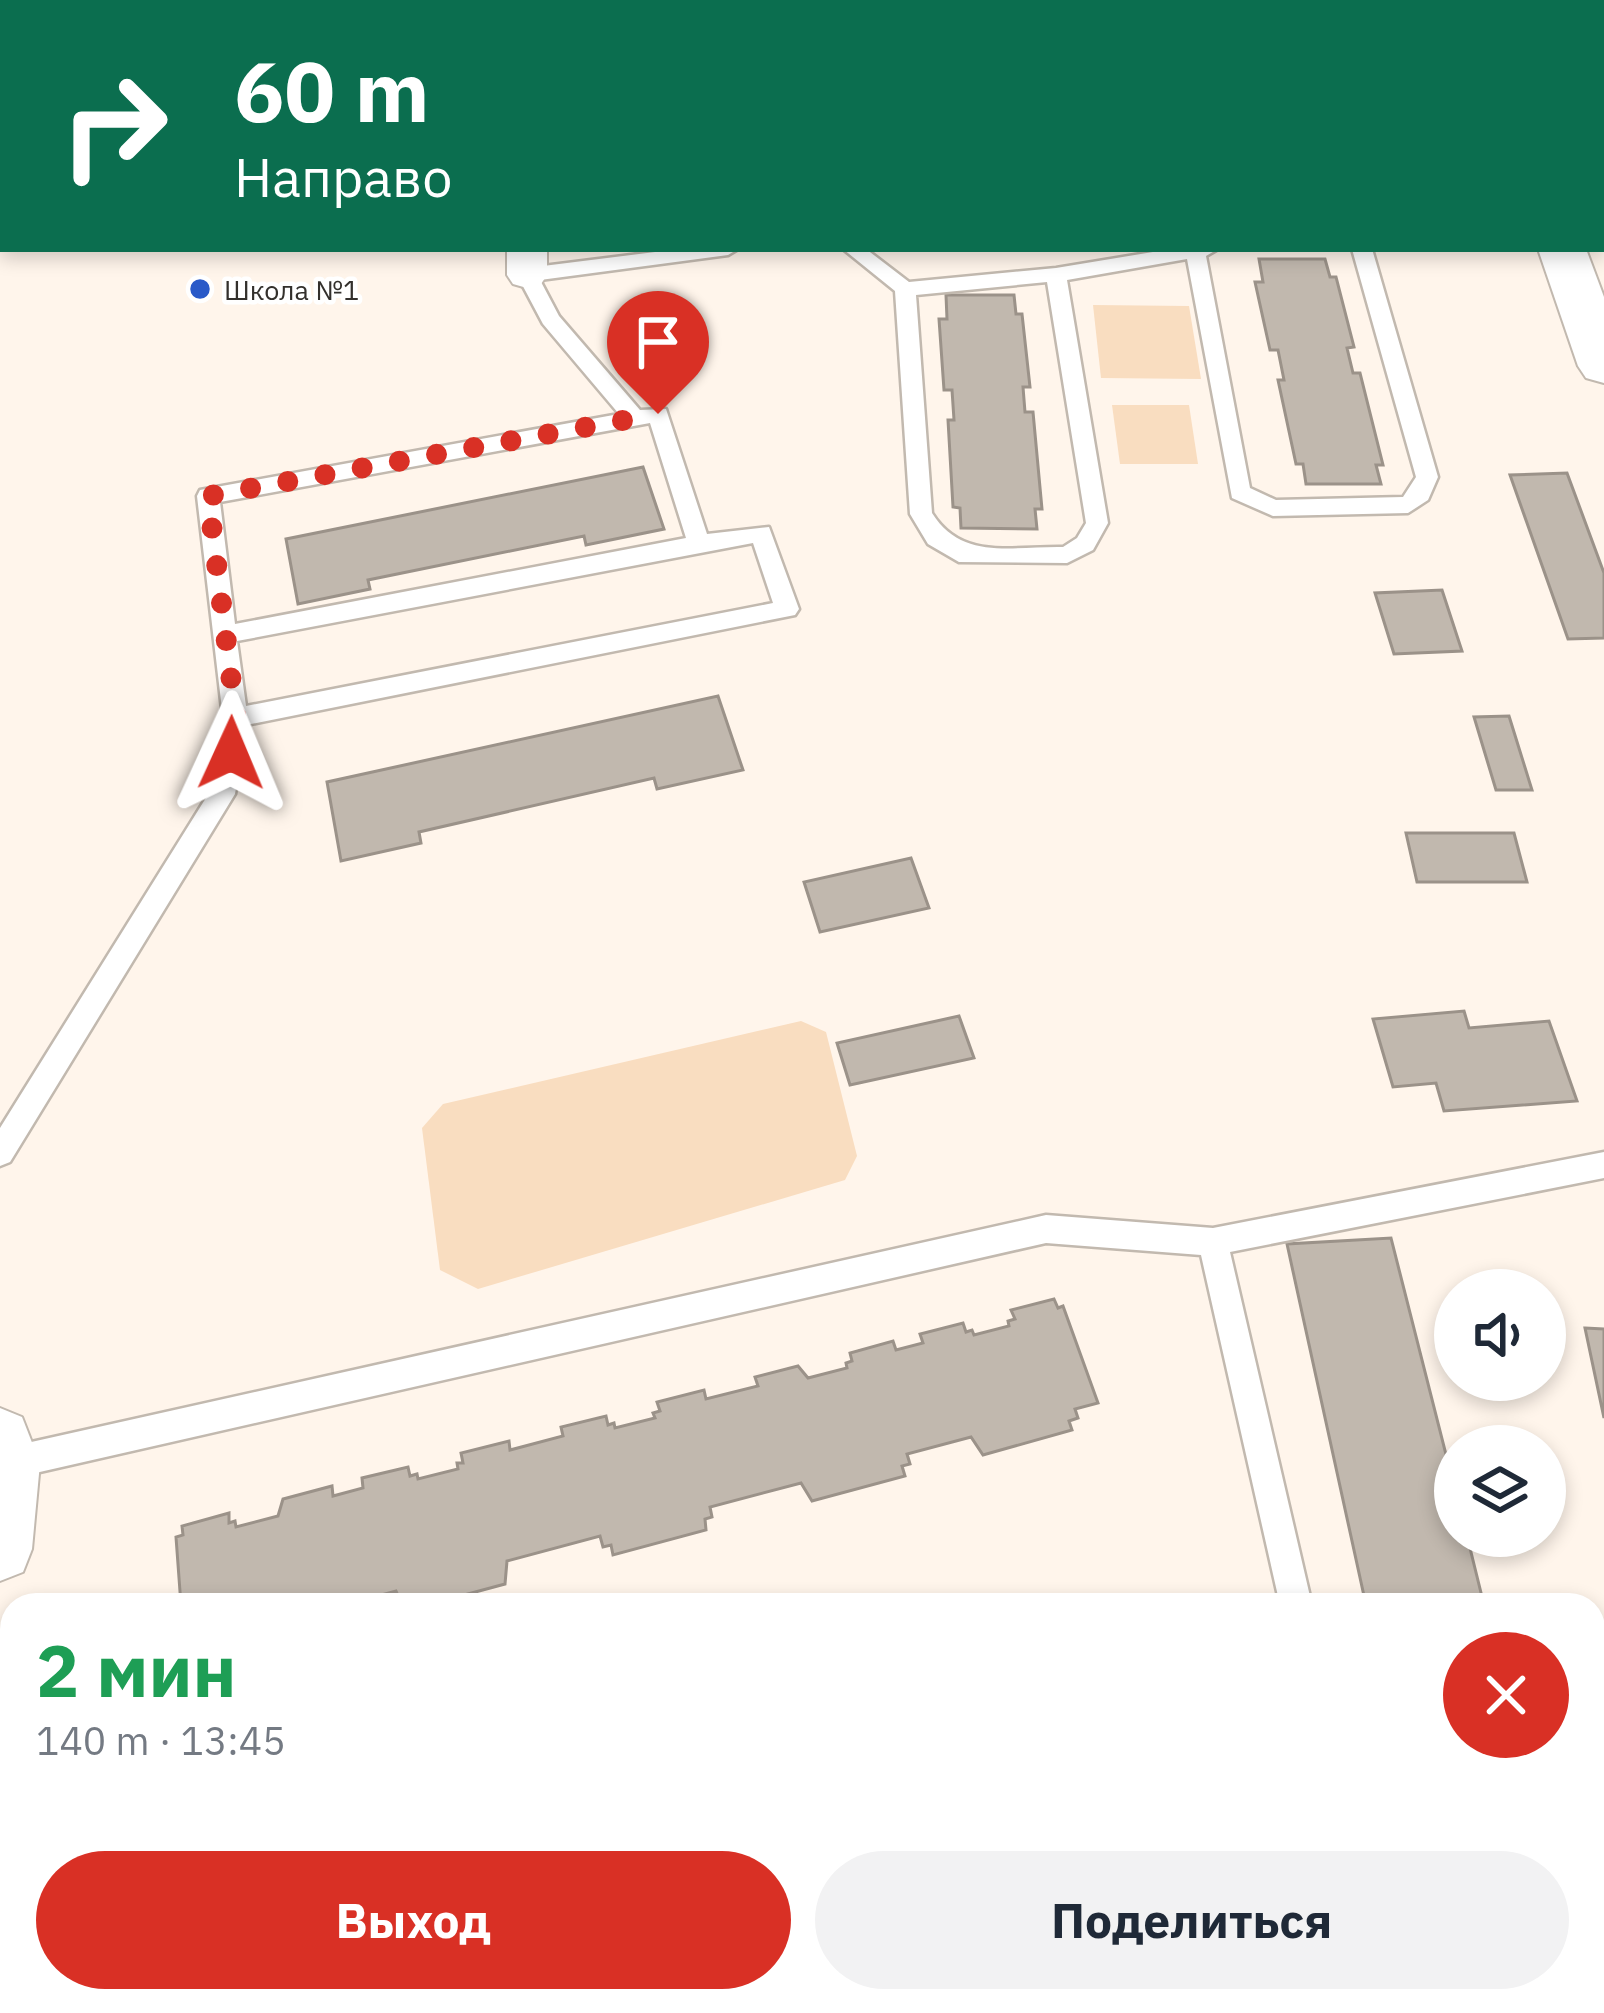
<!DOCTYPE html>
<html lang="ru">
<head>
<meta charset="utf-8">
<style>
  body { margin:0; font-family:"IBM Plex Sans",sans-serif; background:#f2f2f3; color:#1f2937; height:100vh; display:flex; flex-direction:column; font-size:45px; white-space:nowrap }
  * { box-sizing:border-box; margin:0 }
  p { font-size:39px; color:#747a83 }
  .icon { flex:none; width:66px; height:66px; fill:none; stroke:currentColor; stroke-width:2; stroke-linecap:round; stroke-linejoin:round }
  .map { position:relative; flex:1; overflow:hidden }
  .sheet { position:absolute; left:0px; top:1593px; width:1605px; height:420px; display:flex; flex-direction:column; background:#fff; border-radius:36px 36px 0 0; box-shadow:0 6px 18px #0003 }
  .sheet>* { flex:none }
  .guide { position:absolute; left:0px; top:0px; width:1605px; height:252px; box-shadow:0 6px 18px #0003; background:#0b6e4f; color:#fff; overflow:hidden }
  .fabs { position:absolute; left:1434px; top:1269px; display:grid; gap:24px }
  .fabs a { display:grid; place-items:center; width:132px; height:132px; border-radius:50%; background:#fff; box-shadow:0 6px 18px #0003; font-size:60px }
  .pin { position:absolute; display:grid; place-items:center; width:102px; height:102px; color:#fff; margin:-123px -51px; border-radius:50% 50% 50% 0; rotate:-45deg; box-shadow:0 0 12px #0007 }
  .pin .icon { rotate:45deg }
  .me { position:absolute; width:132px; margin:-66px; rotate:1deg; stroke-linejoin:round; filter:drop-shadow(0 0 9px #0008) }
  .turn { display:flex; align-items:center; gap:42px; height:252px; padding:0 36px; font-size:54px }
  .turn .icon { width:156px; height:156px; stroke-width:2.5 }
  .turn b { display:block; font-size:84px; line-height:102px }
  .round { display:grid; place-items:center; flex:none; width:126px; height:126px; border-radius:63px; background:#f2f2f3 }
  .head { display:flex; align-items:center; justify-content:space-between; height:204px; padding:0 36px }
  h1 { font-size:72px; font-weight:700; line-height:90px; color:#1e9e55 }
  .action { display:flex; gap:24px; margin-top:auto; padding:24px 36px }
  .action a { flex:1; height:138px; border-radius:72px; background:#d93025; color:#fff; font-size:48px; font-weight:700; line-height:138px; text-align:center }
  .action a+a { background:#f2f2f3; color:#1f2937 }
  .map>svg:first-child { display:block }
  .green { fill:#f9ddc0 }
  .building { fill:#c1b8ae; stroke:#9b9289; stroke-width:3 }
  .lines { fill:none; stroke-linecap:round; stroke-linejoin:round }
  .lane-casing { stroke:#c2b9af; stroke-width:5 }
  .street-casing { stroke:#c2b9af; stroke-width:4 }
  .primary-casing { stroke:#c2b9af; stroke-width:4 }
  .lane { fill:#fff; fill-rule:evenodd }
  .street { fill:#fff; fill-rule:evenodd }
  .primary { fill:#fff; fill-rule:evenodd }
  .route { stroke:#d93025; stroke-width:21; stroke-dasharray:0 37.8 }
  .poi-dot { fill:#2959c8; stroke:#fff; stroke-width:4.5 }
  .labels { text-anchor:middle; dominant-baseline:central; stroke-width:9; stroke-linejoin:round; paint-order:stroke }
  .far-poi-label { font-size:27px; fill:#33302c; stroke:#fff; text-anchor:start }
</style>
</head>
<body>
<div class="map">
<svg width="1604" height="2013" viewBox="0 0 1604 2013">
  <rect width="100%" height="100%" fill="#fff5eb"/>
  <g class="green">
    <path d="M1093 305 1189 306 1201 379 1101 378Z"/>
    <path d="M1112 405H1189L1198 464H1120Z"/>
    <path d="M801 1021 826 1032 857 1156 845 1180 478 1289 440 1270 422 1128 443 1104Z"/>
  </g>
  <g class="building">
    <path d="M72 0H246L71 3Z"/>
    <path d="M1259 259H1325L1330 277H1336L1354 347 1347 348 1353 373H1360L1383 465H1376L1381 484H1306L1303 464H1296L1278 380H1284L1278 350H1270L1255 282H1263Z"/>
    <path d="M946 295H1014L1016 314H1022L1030 387H1023L1025 412H1033L1042 509H1035L1037 529 961 528 960 508 953 507 948 420H954L952 390H944L939 319H947Z"/>
    <path d="M643 467 664 529 586 545 584 536 368 580 370 589 298 604 286 539Z"/>
    <path d="M1567 473 1604 573V638L1568 639 1510 475Z"/>
    <path d="M1442 590 1462 651 1394 654 1375 593Z"/>
    <path d="M718 696 743 770 657 789 654 778 419 832 421 843 341 861 327 782Z"/>
    <path d="M1509 716 1532 790H1496L1474 717Z"/>
    <path d="M1406 833H1514L1527 882H1417Z"/>
    <path d="M911 858 929 908 820 932 804 882Z"/>
    <path d="M1464 1011 1469 1028 1549 1021 1577 1101 1444 1111 1436 1083 1393 1087 1373 1019Z"/>
    <path d="M959 1016 974 1058 850 1085 837 1043Z"/>
    <path d="M1391 1238 1455 1490V1536H1467L1484 1605H1366L1287 1244Z"/>
    <path d="M1054 1299 1058 1308 1063 1306 1098 1403 1075 1409 1078 1418 1069 1421 1072 1430 983 1455 971 1437 907 1454 910 1464 902 1466 905 1476 812 1501 801 1483 710 1507 712 1517 705 1519 706 1530 613 1555 611 1545 603 1547 600 1536 507 1561 505 1584 427 1605H402L396 1591 344 1605H181L176 1537 183 1535 182 1526 229 1513V1523L235 1521 236 1527 278 1516 283 1499 332 1486 333 1496 363 1488 362 1478 408 1467 410 1476 417 1474 418 1479 458 1469 457 1463H463L461 1453 509 1441 510 1450 563 1436 561 1427 606 1416 608 1425 614 1423 615 1428 655 1418 653 1413 660 1411 657 1402 704 1390 706 1399 758 1386 755 1377 798 1366 808 1378 847 1368 846 1363 852 1361 850 1353 893 1341 896 1350 923 1343 920 1334 963 1323 966 1332 972 1330 974 1335 1009 1326 1008 1321 1015 1319 1011 1310Z"/>
    <path d="M1585 1328 1604 1329V1418Z"/>
    <path d="M1453 2001H1585L1588 2013H1456Z"/>
  </g>
  <g class="lines">
    <defs>
      <g id="lane">
        <path d="M679 249H738L728 255 540 280 559 316 640 410 666 409 707 534 769 527 799 609 795 615 246 725 235 794 10 1162 0 1166V1128L214 785 223 718 197 496 200 490 619 414 543 324 517 275 527 268ZM650 423 686 538 235 624 220 502ZM753 543 773 603 246 706 237 641Z"/>
        <path d="M843 249H866L909 282 1056 268 1171 249H1218L1206 256 1250 488 1276 500 1403 497 1416 477 1352 249H1372L1438 477 1428 500 1408 513 1273 516 1232 498 1187 259 1067 280 1108 523 1093 550 1067 563 959 562 928 544 910 514 895 291ZM1047 282 1086 523 1077 538 1063 547C1012 546 962 561 932 513L916 295Z"/>
        <path d="M1604 1152V1178L1230 1252 1312 1605H1280L1201 1255 1046 1243 9 1479 0 1475V1451L9 1447 1046 1215 1213 1228Z"/>
        <path d="M1063 2001H1102L1107 2013H1068Z"/>
        <path d="M1370 2001H1406L1408 2013H1372Z"/>
      </g>
      <g id="street">
        <path d="M0 0H29L3 3V13Z"/>
        <path d="M521 0H557L519 3Z"/>
        <path d="M507 249H547V275L541 284 527 288 513 284 507 275Z"/>
        <path d="M0 1408 22 1417 40 1463 32 1549 23 1572 0 1581Z"/>
      </g>
      <g id="primary">
        <path d="M1450 0H1494L1495 3H1451Z"/>
        <path d="M1538 249H1586L1604 297V383L1586 378 1578 366Z"/>
      </g>
    </defs>
    <use href="#lane" class="lane-casing"/>
    <use href="#street" class="street-casing"/>
    <use href="#primary" class="primary-casing"/>
    <use href="#lane" class="lane"/>
    <use href="#street" class="street"/>
    <use href="#primary" class="primary"/>
  </g>
  <g class="lines">
    <path class="route" d="M231 753 236 718 208 496 658 414"/>
  </g>
  <circle class="poi-dot" cx="200" cy="289" r="12"/>
  <g class="labels">
    <g class="far-poi-label">
      <text x="224" y="289">Школа №1</text>
    </g>
  </g>
</svg>
<div class="fabs">
<a><svg class="icon" aria-label="sound" viewBox="0 0 24 24"><path d="M4 9h4l5-4v14l-5-4H4zM17 9q2 3 0 6"/></svg></a>
<a><svg class="icon" aria-label="layers" viewBox="0 0 24 24"><path d="M12 4l9 5-9 5-9-5zM3 14l9 5 9-5"/></svg></a>
</div>
<div class="pin" style="left:658px;top:414px;background:#d93025"><svg class="icon" aria-label="arrive" viewBox="0 0 24 24"><path d="M6 21V4h12l-3 4 3 4H6"/></svg></div>
<svg class="me" style="left:231px;top:753px" viewBox="-20 -20 40 40"><path d="M0-17L14 15 0 8-14 15z" fill="#d93025" stroke="#fff" stroke-width="4"/></svg>
<div class="guide">
<div class="turn"><svg class="icon" aria-label="right" viewBox="0 0 24 24"><path d="M7 20v-9h11M14 6l5 5-5 5"/></svg><div><b>60 m</b>Направо</div></div>
</div>
<section class="sheet">
<div class="head"><div><h1>2 мин</h1><p>140 m · 13:45</p></div><a class="round" style="background:#d93025;color:#fff"><svg class="icon" aria-label="close" viewBox="0 0 24 24"><path d="M6 6l12 12M18 6L6 18"/></svg></a></div>
<div class="action"><a>Выход</a><a>Поделиться</a></div>
</section>
</div>
</body>
</html>
